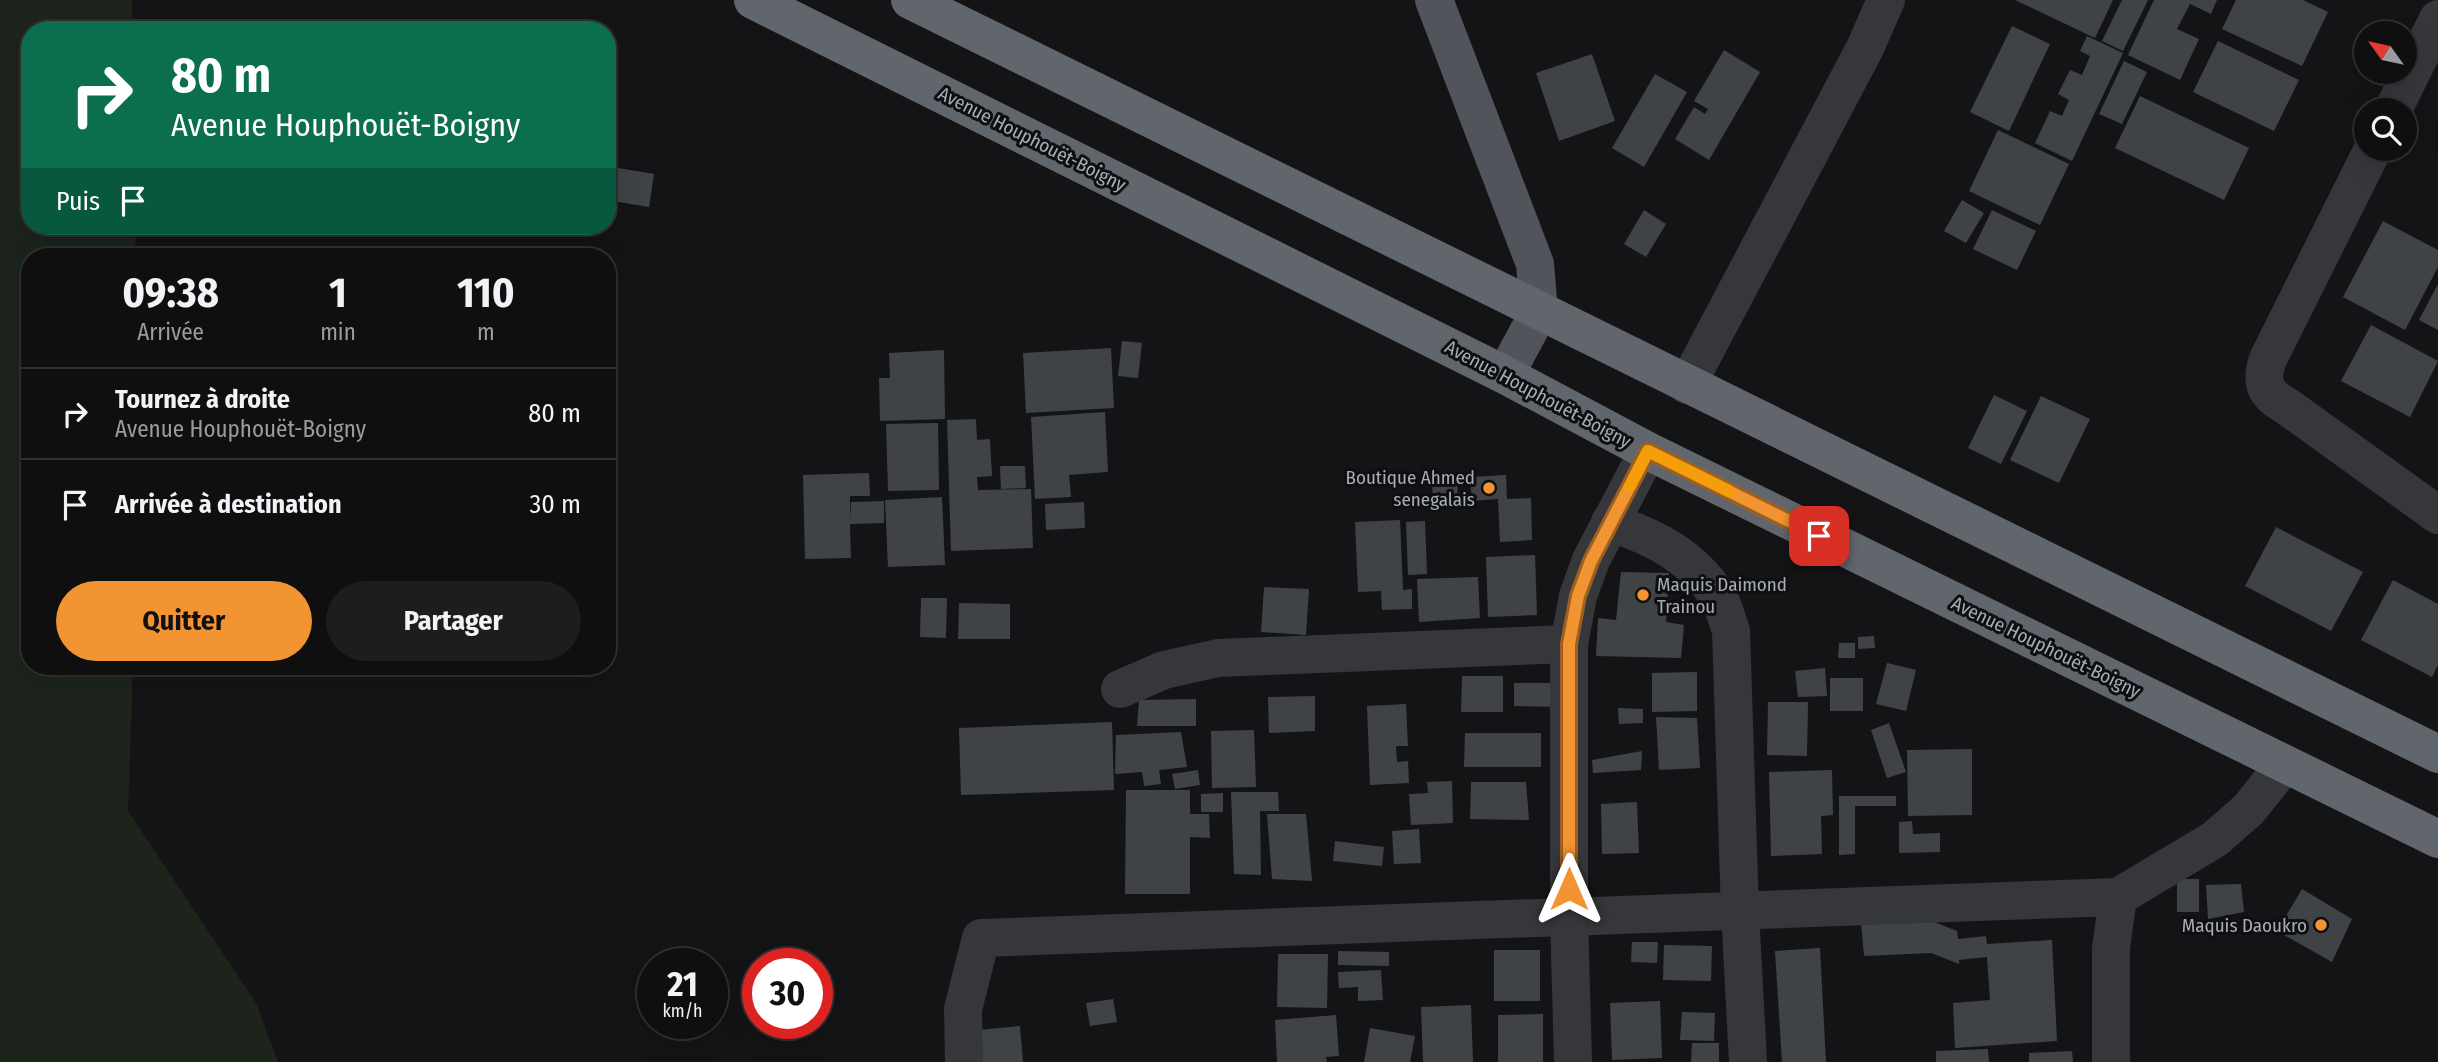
<!DOCTYPE html>
<html lang="fr">
<head>
<meta charset="utf-8">
<style>
  body { margin:0; font-family:"Fira Sans Condensed",sans-serif; background:#1d1d1e; color:#f1f3f6; height:100vh; display:flex; flex-direction:column; font-size:26px; white-space:nowrap }
  * { box-sizing:border-box; margin:0 }
  p { font-size:23px; color:#9b9c9f }
  .icon { flex:none; width:38px; height:38px; fill:none; stroke:currentColor; stroke-width:2; stroke-linecap:round; stroke-linejoin:round }
  .map { position:relative; flex:1; overflow:hidden }
  .side { position:absolute; left:21px; top:248px; width:595px; height:427px; display:flex; flex-direction:column; background:#0f0f10; border-radius:28px; box-shadow:0 7px 28px #0002,0 0 0 2px #2f2f30 }
  .side>* { flex:none }
  .banner { position:absolute; left:21px; top:21px; width:595px; height:214px; border-radius:28px; box-shadow:0 7px 28px #0002,0 0 0 2px #2f2f30; background:#0b6e4f; color:#fff; overflow:hidden }
  .needle { width:46px; rotate:303deg }
  .controls { position:absolute; left:2354px; top:21px; display:grid; gap:14px }
  .controls a { display:grid; place-items:center; width:63px; height:63px; border-radius:50%; background:#0f0f10; box-shadow:0 7px 28px #0002,0 0 0 2px #2f2f30; font-size:35px }
  .speed { position:absolute; left:637px; top:948px; display:flex; gap:14px; font-size:35px; font-weight:700; text-align:center }
  .speed>* { display:grid; place-content:center; width:91px; height:91px; border-radius:50%; background:#0f0f10; box-shadow:0 7px 28px #0002,0 0 0 2px #2f2f30; line-height:1 }
  .speed small { font-size:18px; font-weight:400 }
  .speed .limit { border:10px solid #d22; background:#fff; color:#111 }
  .pin { position:absolute; display:grid; place-items:center; width:60px; height:60px; color:#fff; margin:-30px; border-radius:14px; box-shadow:0 4px 10px #0006 }
  .me { position:absolute; width:77px; margin:-38px; rotate:0deg; stroke-linejoin:round; filter:drop-shadow(0 0 5px #0008) }
  .turn { display:flex; align-items:center; gap:24px; height:147px; padding:0 35px; font-size:32px }
  .turn .icon { width:91px; height:91px; stroke-width:2.5 }
  .turn b { display:block; font-size:49px; line-height:60px }
  .then { display:flex; align-items:center; height:66px; padding:0 35px; background:#0003; gap:14px; font-size:26px }
  .eta { display:flex; justify-content:space-evenly; align-items:center; height:119px; text-align:center }
  .eta b { font-size:42px; font-weight:700; line-height:49px }
  .primary-button { display:flex; gap:14px; margin-top:auto; padding:14px 35px }
  .primary-button a { flex:1; height:80px; border-radius:42px; background:#f19431; color:#111; font-size:28px; font-weight:700; line-height:80px; text-align:center }
  .primary-button a+a { background:#1d1d1e; color:#f1f3f6 }
  ul { padding:0; list-style:none }
  li { display:flex; align-items:center; gap:21px; height:91px; padding:0 35px; border-top:2px solid #2f2f30 }
  li div { flex:1 }
  li b { display:block; font-size:26px }
  li em { font-style:normal }
  .map>svg:first-child { display:block }
  .green { fill:#1c241c }
  .building { fill:#404346 }
  .lines { fill:none; stroke-linecap:round; stroke-linejoin:round }
  .minor { stroke:#35373b; stroke-width:38 }
  .major { stroke:#51545a; stroke-width:38 }
  .highway { stroke:#61666c; stroke-width:38 }
  .route-casing { stroke:#9d6020; stroke-width:18 }
  .route { stroke:#f19431; stroke-width:12 }
  .slow { stroke:#f59e0b; stroke-width:12 }
  .poi-dot { fill:#f19431; stroke:#0f0f11; stroke-width:2.5 }
  .labels { text-anchor:middle; dominant-baseline:central; stroke-width:6; stroke-linejoin:round; paint-order:stroke }
  .street-label { font-size:19px; fill:#a6adb6; stroke:#0f0f11 }
  .poi-label { font-size:19px; fill:#a6adb6; stroke:#0f0f11; text-anchor:end }
</style>
</head>
<body>
<div class="map">
<svg width="2438" height="1062" viewBox="0 0 2438 1062">
  <rect width="100%" height="100%" fill="#141416"/>
  <path class="green" d="M0 0H132V30H30V226H135L136 257H30V667H133L128 811 256 1003 278 1062H0Z"/>
  <g class="building">
    <path d="M2015 0H2113L2095 38Z"/>
    <path d="M2122 0H2148L2123 51 2102 41Z"/>
    <path d="M2154 0H2217L2211 14 2190 4 2177 29 2199 39 2180 80 2128 55Z"/>
    <path d="M2236 0H2303L2328 12 2302 66 2222 29Z"/>
    <path d="M2012 26 2050 44 2009 131 1970 112Z"/>
    <path d="M2087 36 2123 53 2072 161 2035 143 2050 111 2062 116 2069 100 2058 94 2070 70 2082 75 2090 56 2080 51Z"/>
    <path d="M2218 41 2299 80 2274 131 2193 92Z"/>
    <path d="M1724 50 1760 72 1709 160 1675 139 1694 107 1705 114 1708 109 1694 101Z"/>
    <path d="M1592 54 1615 121 1559 141 1536 73Z"/>
    <path d="M2124 61 2147 72 2122 124 2099 114Z"/>
    <path d="M1655 74 1687 92 1644 167 1612 148Z"/>
    <path d="M2140 96 2249 148 2224 200 2115 148Z"/>
    <path d="M1998 130 2069 164 2040 225 1969 191Z"/>
    <path d="M612 167 654 174 649 207 607 200Z"/>
    <path d="M1962 200 1984 213 1966 243 1944 231Z"/>
    <path d="M1644 210 1666 224 1646 257 1624 244Z"/>
    <path d="M1992 210 2036 231 2017 270 1973 249Z"/>
    <path d="M2383 221 2438 250V267L2405 330 2343 297Z"/>
    <path d="M2438 284V330L2419 320Z"/>
    <path d="M2371 325 2438 361 2410 417 2341 381Z"/>
    <path d="M1122 341 1142 343 1138 378 1118 376Z"/>
    <path d="M1111 348 1114 408 1026 413 1023 353Z"/>
    <path d="M944 350 945 419 880 421 879 378H890L889 353Z"/>
    <path d="M1994 395 2027 411 2001 464 1968 448Z"/>
    <path d="M2041 396 2090 419 2059 483 2010 460Z"/>
    <path d="M1105 412 1108 472 1069 475 1071 497 1035 499 1031 417Z"/>
    <path d="M976 419 977 440 990 439 992 476 977 477 978 490 1031 489 1033 548 951 551 947 420Z"/>
    <path d="M938 423 939 490 888 491 886 424Z"/>
    <path d="M1000 466H1025L1026 488 1001 489Z"/>
    <path d="M869 473 870 496H850V520L851 502 884 501V523L850 524 851 558 805 559 803 475Z"/>
    <path d="M1506 475 1507 499 1531 498 1532 540 1500 542 1498 499 1472 501 1470 477Z"/>
    <path d="M1457 479 1458 502 1433 503 1432 481Z"/>
    <path d="M942 497 945 565 888 567 885 500Z"/>
    <path d="M1084 502 1085 528 1046 530 1045 504Z"/>
    <path d="M1400 520 1403 590 1412 589V609L1382 610 1381 591 1358 592 1355 522Z"/>
    <path d="M1425 521 1427 574 1408 575 1406 522Z"/>
    <path d="M2276 527 2363 572 2331 631 2245 586Z"/>
    <path d="M1535 555 1537 615 1488 617 1486 557Z"/>
    <path d="M1621 572 1669 573 1666 622 1684 625 1681 658 1596 656 1598 618 1616 620Z"/>
    <path d="M1478 577 1480 618 1419 622 1417 579Z"/>
    <path d="M2393 580 2438 604V665L2432 677 2361 640Z"/>
    <path d="M1264 587 1309 589 1306 635 1261 632Z"/>
    <path d="M921 598H947L946 638 920 637Z"/>
    <path d="M959 603 1010 604V639H958Z"/>
    <path d="M1874 636 1875 648 1858 649V637Z"/>
    <path d="M1839 643H1855V658H1838Z"/>
    <path d="M1887 663 1916 670 1906 711 1876 704Z"/>
    <path d="M1825 668 1827 696 1798 697 1795 671Z"/>
    <path d="M1697 672V711L1652 712V673Z"/>
    <path d="M1462 676H1503V712H1461Z"/>
    <rect x="1830" y="678" width="33" height="33"/>
    <path d="M1514 683H1557V707L1514 706Z"/>
    <path d="M1315 696V731L1269 733 1268 697Z"/>
    <path d="M1196 699V726H1137L1139 700Z"/>
    <path d="M1768 702H1808L1807 756 1767 755Z"/>
    <path d="M1406 704 1408 746H1396L1397 762 1408 761 1409 783 1370 785 1367 706Z"/>
    <path d="M1618 708 1643 709V723L1619 724Z"/>
    <path d="M1656 717 1697 718 1700 768 1659 770Z"/>
    <path d="M1112 722 1114 790 961 795 959 728Z"/>
    <path d="M1889 723 1906 772 1887 778 1871 730Z"/>
    <path d="M1254 730 1256 787 1212 788 1211 731Z"/>
    <path d="M1181 732 1187 767 1159 770 1161 784 1144 786 1142 772 1115 774 1116 735Z"/>
    <path d="M1465 733H1541V767H1464Z"/>
    <path d="M1972 749V815L1908 816 1907 750Z"/>
    <path d="M1642 751 1641 770 1593 773 1592 760Z"/>
    <path d="M1198 770 1200 785 1175 789 1172 774Z"/>
    <path d="M1832 770 1833 815 1821 816 1822 854 1771 856 1769 772Z"/>
    <path d="M1452 781 1453 823 1411 825 1409 794 1428 793 1427 782Z"/>
    <path d="M1471 782H1526L1529 820 1470 819Z"/>
    <path d="M1126 790H1190V814H1209L1210 838 1190 837V894H1125Z"/>
    <path d="M1231 792H1278L1279 811H1260L1261 875 1234 874Z"/>
    <path d="M1223 793V812H1201V794Z"/>
    <path d="M1839 796H1896V806H1855V854L1839 855Z"/>
    <path d="M1637 802 1639 853 1602 854 1601 804Z"/>
    <path d="M1267 814H1306L1312 881 1272 879Z"/>
    <path d="M1912 821 1913 834 1940 833V852L1899 853V822Z"/>
    <path d="M1419 829 1421 863 1394 864 1392 831Z"/>
    <path d="M1335 841 1384 847 1382 866 1333 861Z"/>
    <rect x="2177" y="879" width="22" height="33"/>
    <path d="M2241 884 2244 912 2208 919 2206 885Z"/>
    <path d="M2302 889 2352 919 2332 962 2277 931Z"/>
    <path d="M1929 920 1957 931 1958 939 1986 936 1987 944 2052 940 2057 1041 1955 1048 1953 1003 1990 1000 1987 957 1959 960V964L1931 953 1864 956 1861 923Z"/>
    <path d="M1632 942H1658L1657 963 1631 962Z"/>
    <path d="M1664 945 1712 946 1711 981 1663 980Z"/>
    <path d="M1820 948 1826 1062H1782L1775 951Z"/>
    <rect x="1494" y="950" width="46" height="51"/>
    <path d="M1338 951 1389 952V966L1338 965Z"/>
    <path d="M1278 954H1328L1327 1008 1277 1007Z"/>
    <path d="M1381 970 1383 1000 1358 1001V987L1339 988 1338 972Z"/>
    <path d="M1113 999 1117 1022 1090 1026 1086 1003Z"/>
    <path d="M1660 1001 1662 1058 1612 1060 1610 1003Z"/>
    <path d="M1471 1005 1473 1062H1423L1421 1007Z"/>
    <path d="M1682 1012 1715 1013 1714 1041 1680 1040Z"/>
    <path d="M1543 1014V1062H1498V1015Z"/>
    <path d="M1336 1015 1339 1056 1326 1057 1327 1062H1277L1275 1020Z"/>
    <path d="M1020 1026 1023 1062H981L979 1030Z"/>
    <path d="M1370 1028 1415 1036 1410 1062H1364Z"/>
    <path d="M1692 1043H1719V1062H1691Z"/>
    <path d="M1988 1049 1989 1062H1936V1051Z"/>
    <path d="M2072 1051 2073 1062H2029V1053Z"/>
  </g>
  <g class="lines">
    <g class="minor">
      <path d="M2393 110 2438 19"/>
      <path d="M2373 149 2268 359C2260 381 2264 394 2285 405L2438 515"/>
      <path d="M1687 385 1865 48 1886 0"/>
      <path d="M1610 522C1653 537 1691 555 1717 595 1724 605 1727 620 1731 631L1740 911 1748 1062"/>
      <path d="M1120 689 1164 670 1218 658 1569 644"/>
      <path d="M964 1062 963 1009 981 938 2118 897 2215 839 2249 809 2284 765"/>
      <path d="M1573 1062 1569 916V644L1578 596 1591 560 1648 451"/>
      <path d="M2111 1062V948L2118 897"/>
    </g>
    <path class="major" d="M1434 0 1535 264 1539 312 1505 375"/>
    <g class="highway">
      <path d="M753 0 1505 375 1648 451 2438 839"/>
      <path d="M910 0 2438 754"/>
    </g>
  </g>
  <g class="lines">
    <defs>
      <path id="route" d="M1569 889V644L1578 596 1591 561 1648 451 1819 536"/>
    </defs>
    <use href="#route" class="route-casing"/>
    <use href="#route" class="route"/>
    <path class="slow" d="M1630 486 1648 451 1729 491"/>
  </g>
  <g class="poi-dot">
    <circle cx="1489" cy="488" r="7"/>
    <circle cx="1643" cy="595" r="7"/>
    <circle cx="2321" cy="925" r="7"/>
  </g>
  <g class="labels">
    <g class="street-label">
      <text transform="translate(1032 139) rotate(27)">Avenue Houphouët-Boigny</text>
      <text transform="translate(1538 394) rotate(28)">Avenue Houphouët-Boigny</text>
      <text transform="translate(2046 647) rotate(26)">Avenue Houphouët-Boigny</text>
    </g>
    <g class="poi-label">
      <text x="1475" y="477">Boutique Ahmed<tspan x="1475" dy="22">senegalais</tspan></text>
      <text x="1657" y="584" text-anchor="start">Maquis Daimond<tspan x="1657" dy="22">Trainou</tspan></text>
      <text x="2307" y="925">Maquis Daoukro</text>
    </g>
  </g>
</svg>
<div class="controls">
<a><svg class="needle" viewBox="-14 -14 28 28"><path d="M0-13l5 13h-10z" fill="#e53935"/><path d="M0 13l5-13h-10z" fill="#9b9c9f"/></svg></a>
<a><svg class="icon" aria-label="search" viewBox="0 0 24 24"><circle cx="10" cy="10" r="6"/><path d="M15 15l6 6"/></svg></a>
</div>
<div class="speed"><div>21<small>km/h</small></div><div class="limit">30</div></div>
<div class="pin" style="left:1819px;top:536px;background:#d93025"><svg class="icon" aria-label="arrive" viewBox="0 0 24 24"><path d="M6 21V4h12l-3 4 3 4H6"/></svg></div>
<svg class="me" style="left:1569px;top:889px" viewBox="-20 -20 40 40"><path d="M0-17L14 15 0 8-14 15z" fill="#f19431" stroke="#fff" stroke-width="4"/></svg>
<div class="banner">
<div class="turn"><svg class="icon" aria-label="right" viewBox="0 0 24 24"><path d="M7 20v-9h11M14 6l5 5-5 5"/></svg><div><b>80 m</b>Avenue Houphouët-Boigny</div></div>
<div class="then">Puis<svg class="icon" aria-label="arrive" viewBox="0 0 24 24"><path d="M6 21V4h12l-3 4 3 4H6"/></svg></div>
</div>
<section class="side">
<div class="eta">
<div><b>09:38</b><p>Arrivée</p></div>
<div><b>1</b><p>min</p></div>
<div><b>110</b><p>m</p></div>
</div>
<ul>
<li><svg class="icon" aria-label="right" viewBox="0 0 24 24"><path d="M7 20v-9h11M14 6l5 5-5 5"/></svg><div><b>Tournez à droite</b><p>Avenue Houphouët-Boigny</p></div><em>80 m</em></li>
<li><svg class="icon" aria-label="arrive" viewBox="0 0 24 24"><path d="M6 21V4h12l-3 4 3 4H6"/></svg><div><b>Arrivée à destination</b></div><em>30 m</em></li>
</ul>
<div class="primary-button"><a>Quitter</a><a>Partager</a></div>
</section>
</div>
</body>
</html>
